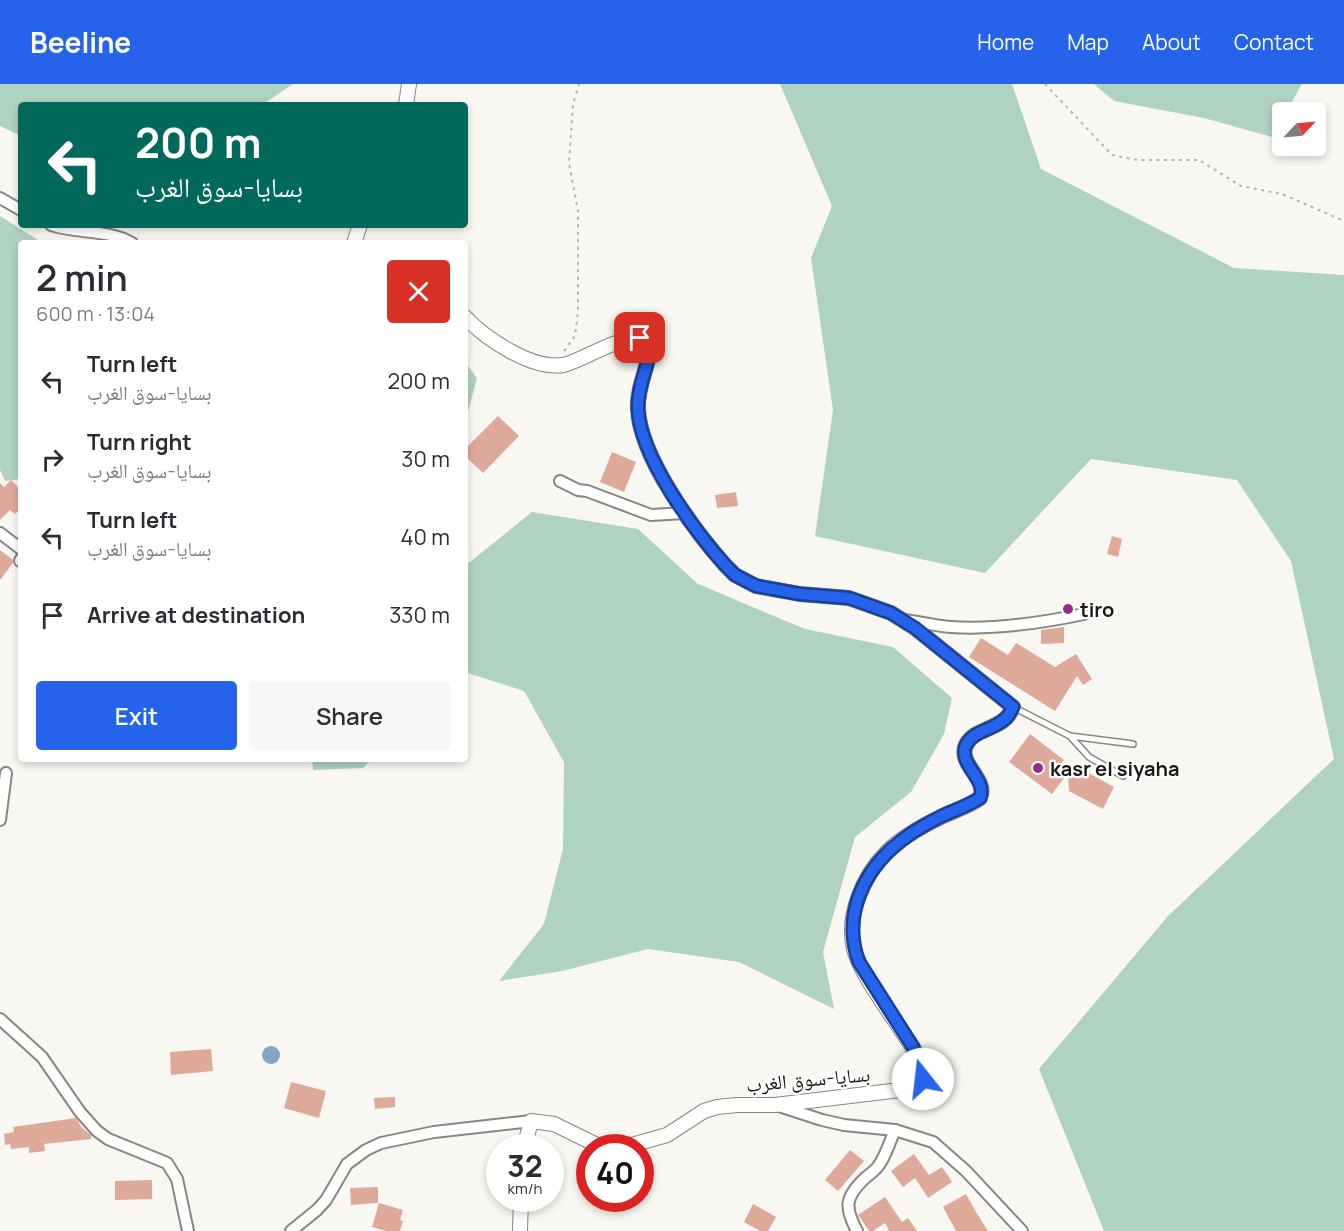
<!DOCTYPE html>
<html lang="en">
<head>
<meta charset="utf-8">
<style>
  body { margin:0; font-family:Manrope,"Noto Naskh Arabic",sans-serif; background:#f7f7f7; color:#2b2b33; height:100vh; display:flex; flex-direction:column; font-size:22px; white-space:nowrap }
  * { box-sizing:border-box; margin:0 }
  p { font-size:20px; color:#7c7c81 }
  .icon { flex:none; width:33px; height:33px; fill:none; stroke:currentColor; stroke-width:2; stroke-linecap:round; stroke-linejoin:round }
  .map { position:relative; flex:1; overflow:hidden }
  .drawer { position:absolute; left:18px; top:156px; width:450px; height:522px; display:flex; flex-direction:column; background:#fff; border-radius:6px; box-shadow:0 3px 9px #0003 }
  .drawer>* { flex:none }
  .hud { position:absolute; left:18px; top:18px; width:450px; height:126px; border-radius:6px; box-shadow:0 3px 9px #0003; background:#00695c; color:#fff; overflow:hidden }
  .needle { width:39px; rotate:64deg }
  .controls { position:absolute; left:1272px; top:18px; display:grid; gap:12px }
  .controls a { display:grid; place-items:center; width:54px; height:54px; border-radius:6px; background:#fff; box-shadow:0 3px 9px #0003; font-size:30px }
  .speed { position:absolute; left:486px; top:1050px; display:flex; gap:12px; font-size:30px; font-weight:700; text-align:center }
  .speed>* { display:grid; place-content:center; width:78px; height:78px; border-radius:50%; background:#fff; box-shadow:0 3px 9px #0003; line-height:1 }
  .speed small { font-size:15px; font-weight:400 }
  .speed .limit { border:9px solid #d22; background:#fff; color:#111 }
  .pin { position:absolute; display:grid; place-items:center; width:51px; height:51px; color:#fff; margin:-26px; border-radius:12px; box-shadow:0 3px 9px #0006 }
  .me { position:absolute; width:66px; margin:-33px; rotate:344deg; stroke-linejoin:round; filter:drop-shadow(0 0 4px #0008) }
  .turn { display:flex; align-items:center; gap:21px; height:126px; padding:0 18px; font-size:27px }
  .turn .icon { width:78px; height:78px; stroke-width:2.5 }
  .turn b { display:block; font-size:42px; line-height:51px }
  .round { display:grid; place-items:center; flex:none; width:63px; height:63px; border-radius:6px; background:#f7f7f7 }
  .overview { display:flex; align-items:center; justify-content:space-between; height:102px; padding:0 18px }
  h1 { font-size:36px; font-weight:600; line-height:45px }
  .button { display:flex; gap:12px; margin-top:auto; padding:12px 18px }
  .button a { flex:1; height:69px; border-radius:6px; background:#2563eb; color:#fff; font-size:24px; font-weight:600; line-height:69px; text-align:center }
  .button a+a { background:#f7f7f7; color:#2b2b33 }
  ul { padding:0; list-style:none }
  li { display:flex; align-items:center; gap:18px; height:78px; padding:0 18px }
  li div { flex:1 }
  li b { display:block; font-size:22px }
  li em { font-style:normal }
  header { display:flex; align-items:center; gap:36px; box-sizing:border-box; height:84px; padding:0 30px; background:#2563eb; color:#fff }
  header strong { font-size:28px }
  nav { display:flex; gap:33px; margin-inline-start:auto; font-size:21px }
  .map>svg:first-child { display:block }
  .green { fill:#afd2c1 }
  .water { fill:#84a4ca }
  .building { fill:#dfa99a }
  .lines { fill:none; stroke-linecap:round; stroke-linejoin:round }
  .lane-casing { stroke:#888681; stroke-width:8 }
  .street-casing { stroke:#888681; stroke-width:14 }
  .secondary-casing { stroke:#888681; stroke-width:16 }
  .path { stroke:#b5b3ae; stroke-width:2; stroke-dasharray:3 4.5; stroke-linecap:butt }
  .lane { stroke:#fff; stroke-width:5 }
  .street { stroke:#fff; stroke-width:10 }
  .secondary { stroke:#fff; stroke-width:14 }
  .route-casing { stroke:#184099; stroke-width:15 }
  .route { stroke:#2563eb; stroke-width:10 }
  .poi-dot { fill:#992886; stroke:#fff; stroke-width:2 }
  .labels { text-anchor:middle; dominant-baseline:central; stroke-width:4.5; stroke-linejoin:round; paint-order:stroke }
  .poi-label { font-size:20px; font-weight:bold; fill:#1a1917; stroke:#fff; text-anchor:start }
  .street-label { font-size:20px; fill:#1a1917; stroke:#fff }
</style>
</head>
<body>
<header>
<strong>Beeline</strong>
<nav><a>Home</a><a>Map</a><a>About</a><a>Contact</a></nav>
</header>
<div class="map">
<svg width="1344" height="1147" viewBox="0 0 1344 1147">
  <rect width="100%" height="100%" fill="#f9f7f1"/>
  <g class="green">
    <path d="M0 0H293L262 21H21V52L0 42Z"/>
    <path d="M780 0H1012L1041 85 1234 184 1344 191V1147H1104L1039 985 1168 832 1334 675 1291 477 1237 396 1091 375 985 489 815 452 833 326 811 174 832 122Z"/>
    <path d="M1094 0H1302L1286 28H1282V35L1272 53 1204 34 1114 17Z"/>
    <path d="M0 132 43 159H21V395L5 397 0 386Z"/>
    <path d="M465 278 477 294 465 339Z"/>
    <path d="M532 428 638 445 698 500 805 545 893 563 952 614 944 650 911 708 855 753 823 868 834 925 739 878 648 865 562 887 499 897 544 840 563 765 564 678 524 607 465 588V482Z"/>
    <path d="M312 675H372L363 684 313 686Z"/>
  </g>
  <circle class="water" cx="271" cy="971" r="9"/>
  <g class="building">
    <path d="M498 332 519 352 483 389 465 372V365Z"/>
    <path d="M612 368 636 378 624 408 600 398Z"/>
    <path d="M11 396 21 406V424L15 430 10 426 0 436V399L4 403Z"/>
    <path d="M736 408 738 422 717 424 715 411Z"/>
    <path d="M1112 452 1122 455 1118 473 1107 470Z"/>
    <path d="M0 466 13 476V479L0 496Z"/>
    <path d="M1064 543V559L1041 560V546Z"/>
    <path d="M981 554 1008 571 1016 559 1055 583 1076 570 1092 595 1083 601 1077 592 1055 627 969 573Z"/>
    <path d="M1030 650 1064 676 1056 687 1083 686 1114 703 1103 725 1069 707 1068 689 1052 710 1009 678Z"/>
    <path d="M211 965 213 987 171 991 170 968Z"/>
    <path d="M291 998 326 1007 319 1034 284 1024Z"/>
    <path d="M395 1013V1023L375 1025 374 1014Z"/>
    <path d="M76 1034 82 1044 91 1051V1055L44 1060 45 1067 29 1069V1063L11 1065 10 1060 5 1061 4 1050 14 1048 13 1043Z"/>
    <path d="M850 1066 864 1077 838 1107 825 1096Z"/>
    <path d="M914 1070 929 1091 942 1083 952 1098 928 1114 915 1094 903 1103 891 1087Z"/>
    <path d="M152 1096V1115L115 1116V1097Z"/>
    <path d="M378 1103V1119L351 1121 350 1104Z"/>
    <path d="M966 1110 976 1128 988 1147H956L943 1123Z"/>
    <path d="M885 1113 902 1138 908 1134 917 1147H886L889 1146 885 1139 873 1147H869L858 1131Z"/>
    <path d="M379 1119 403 1126 400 1136 403 1137 400 1147H386L372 1143Z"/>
    <path d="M753 1120 776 1133 768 1147H760L744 1138Z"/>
  </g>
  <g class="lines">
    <defs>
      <g id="lane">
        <path d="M1015 624 1070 652 1133 660"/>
        <path d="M1070 652 1089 673 1123 692"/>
      </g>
      <g id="street">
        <path d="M0 114 21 126"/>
        <path d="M51 141C77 150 108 145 132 159"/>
        <path d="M560 397 578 406 587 407 651 431 685 429"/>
        <path d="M0 449 21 465"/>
        <path d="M20 477 21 475"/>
        <path d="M905 536C920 538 936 542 951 543 996 546 1041 539 1084 530"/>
        <path d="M0 736 6 689"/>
        <path d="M0 935 42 973 80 1028 97 1047 108 1055 167 1079 177 1095 188 1147"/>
        <path d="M779 1022 822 1036 844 1041 895 1046 933 1058 966 1087 1022 1147"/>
        <path d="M291 1147 317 1126 326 1116 347 1080 366 1066 381 1059 434 1048 531 1037"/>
        <path d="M857 1147C844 1123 845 1113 865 1094 870 1090 876 1086 879 1081 886 1071 890 1057 895 1046"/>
      </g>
      <g id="secondary">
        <path d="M406 21 409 0"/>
        <path d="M354 159 360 141"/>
        <path d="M465 233C486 255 532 286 563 281 583 278 642 235 650 266 647 286 637 304 638 325 640 373 694 446 725 481L735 491 756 502 800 510 849 514 891 529 915 544 1013 623C1011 627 1009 632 1005 635 993 646 973 646 966 661 957 680 989 695 980 714 969 722 956 726 943 732 924 741 901 753 886 769 863 792 846 832 854 865 860 889 891 930 905 952 914 965 925 982 922 998L900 1006 775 1021H737L717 1023 704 1027 667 1051 621 1064"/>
        <path d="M524 1064 531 1037 554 1040 603 1064"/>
        <path d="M520 1147 521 1114"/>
      </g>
    </defs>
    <use href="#lane" class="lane-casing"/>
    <use href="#street" class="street-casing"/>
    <use href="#secondary" class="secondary-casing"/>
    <g class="path">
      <path d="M1045 0 1112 71 1137 76H1199L1241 102 1282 110 1344 137"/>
      <path d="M564 267 575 252 578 227V127L569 79 573 20 579 0"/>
    </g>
    <use href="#lane" class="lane"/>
    <use href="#street" class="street"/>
    <use href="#secondary" class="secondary"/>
  </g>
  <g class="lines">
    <defs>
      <path id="route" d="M640 254 648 261 650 266C647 286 637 304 638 325 640 373 694 446 725 481L735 491 756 502 800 510 849 514 891 529 915 544 1013 623C1011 627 1009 632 1005 635 993 646 974 646 966 661 957 680 988 695 980 714 968 722 955 726 942 732 905 750 872 774 858 815 851 836 851 857 859 878L913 963 920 978 923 995"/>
    </defs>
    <use href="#route" class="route-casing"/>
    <use href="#route" class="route"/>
  </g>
  <g class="poi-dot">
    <circle cx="1068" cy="525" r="6"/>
    <circle cx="1038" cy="684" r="6"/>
  </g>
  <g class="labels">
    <g class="poi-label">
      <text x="1080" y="525">tiro</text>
      <text x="1050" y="684">kasr el siyaha</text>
    </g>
    <g class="street-label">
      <text transform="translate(808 995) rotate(-5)">بسايا-سوق الغرب</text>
    </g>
  </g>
</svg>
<div class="controls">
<a><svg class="needle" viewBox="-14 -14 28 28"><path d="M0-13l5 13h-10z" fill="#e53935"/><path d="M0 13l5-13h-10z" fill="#7c7c81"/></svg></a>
</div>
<div class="speed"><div>32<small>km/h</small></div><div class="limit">40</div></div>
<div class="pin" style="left:640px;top:254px;background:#d93025"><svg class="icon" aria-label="arrive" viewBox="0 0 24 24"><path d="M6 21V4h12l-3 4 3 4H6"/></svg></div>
<svg class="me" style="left:923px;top:995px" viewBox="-20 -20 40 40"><circle r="19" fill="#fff"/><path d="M0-13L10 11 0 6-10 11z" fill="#2563eb"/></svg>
<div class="hud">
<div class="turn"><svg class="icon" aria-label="left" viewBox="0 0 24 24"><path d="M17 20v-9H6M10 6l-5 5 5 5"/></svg><div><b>200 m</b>بسايا-سوق الغرب</div></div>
</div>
<section class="drawer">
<div class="overview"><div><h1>2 min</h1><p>600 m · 13:04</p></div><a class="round" style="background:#d93025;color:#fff"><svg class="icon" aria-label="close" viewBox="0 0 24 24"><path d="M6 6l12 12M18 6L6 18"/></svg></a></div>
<ul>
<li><svg class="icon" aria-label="left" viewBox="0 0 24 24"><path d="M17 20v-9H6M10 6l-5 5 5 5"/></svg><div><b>Turn left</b><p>بسايا-سوق الغرب</p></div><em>200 m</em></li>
<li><svg class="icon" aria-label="right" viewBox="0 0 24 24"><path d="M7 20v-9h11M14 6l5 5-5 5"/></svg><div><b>Turn right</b><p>بسايا-سوق الغرب</p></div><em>30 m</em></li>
<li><svg class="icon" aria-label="left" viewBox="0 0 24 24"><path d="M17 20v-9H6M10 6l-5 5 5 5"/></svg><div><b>Turn left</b><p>بسايا-سوق الغرب</p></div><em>40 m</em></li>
<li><svg class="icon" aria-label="arrive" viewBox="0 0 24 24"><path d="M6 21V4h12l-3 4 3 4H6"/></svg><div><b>Arrive at destination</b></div><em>330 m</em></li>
</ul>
<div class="button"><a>Exit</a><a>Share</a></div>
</section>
</div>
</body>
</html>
